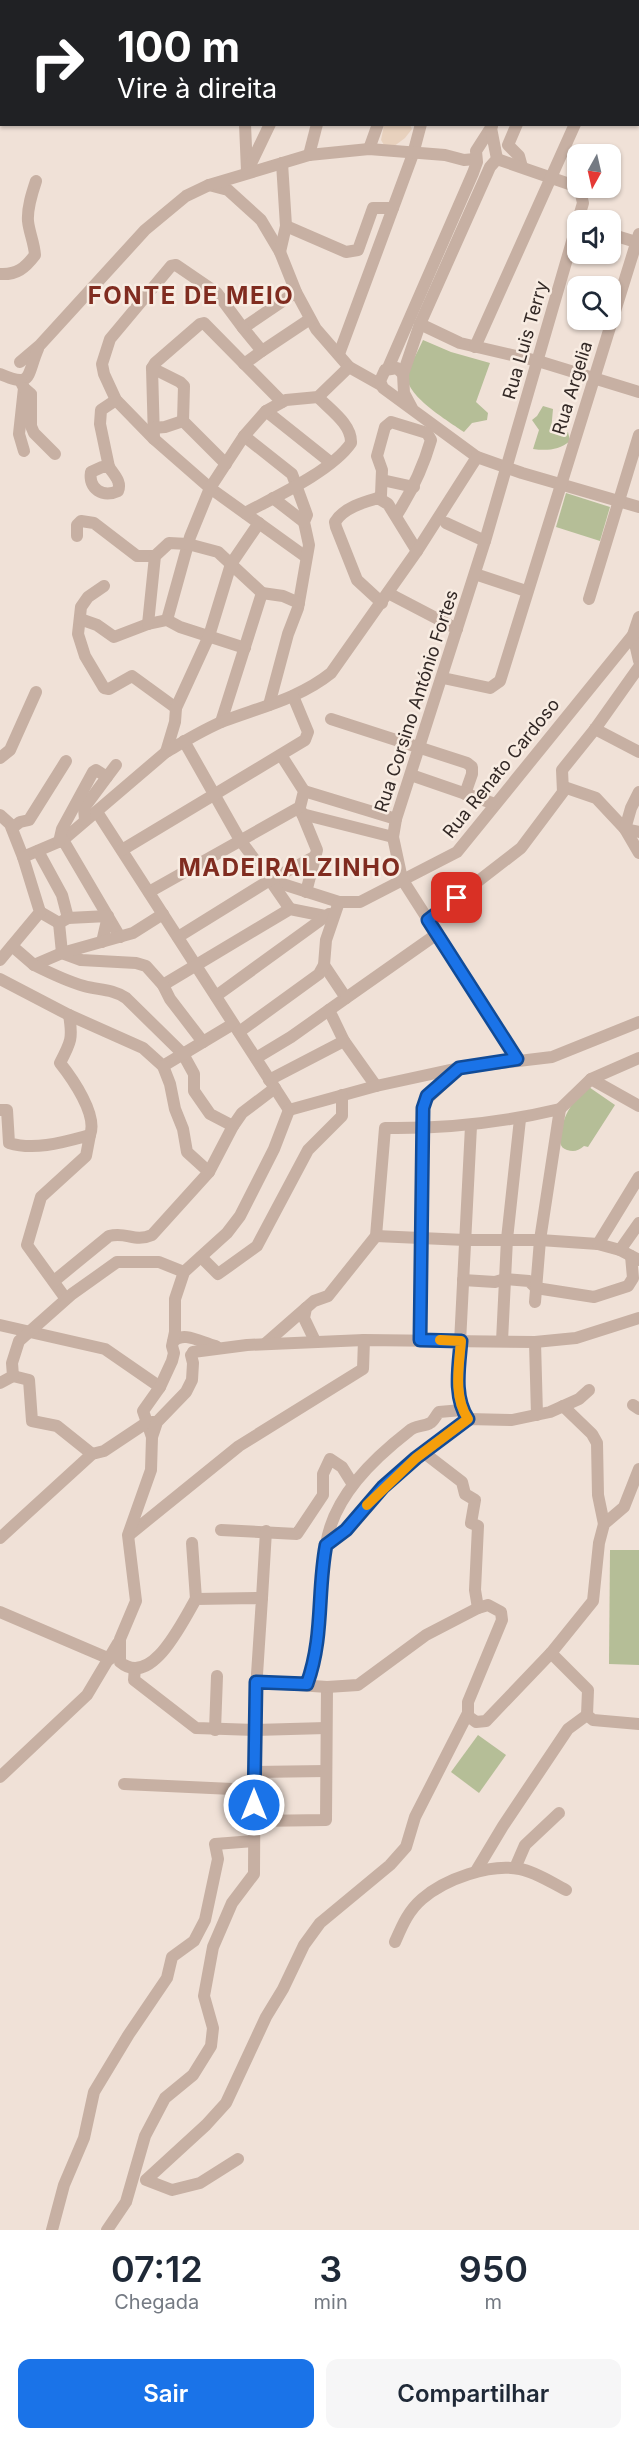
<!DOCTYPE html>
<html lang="pt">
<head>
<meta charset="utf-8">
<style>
  body { margin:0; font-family:Inter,sans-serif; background:#f6f6f7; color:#1f2937; height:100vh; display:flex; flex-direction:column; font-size:22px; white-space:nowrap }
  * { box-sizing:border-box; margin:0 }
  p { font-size:20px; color:#747a83 }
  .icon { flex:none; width:33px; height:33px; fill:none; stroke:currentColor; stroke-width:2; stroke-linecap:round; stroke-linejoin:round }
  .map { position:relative; height:2230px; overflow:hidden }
  .sheet { display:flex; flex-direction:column; background:#fff; flex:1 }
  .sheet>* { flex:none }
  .banner { position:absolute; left:0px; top:0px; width:639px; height:126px; box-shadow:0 2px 4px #0004; background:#202124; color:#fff; overflow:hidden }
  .needle { width:39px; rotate:188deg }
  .buttons { position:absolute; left:567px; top:144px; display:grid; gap:12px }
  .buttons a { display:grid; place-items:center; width:54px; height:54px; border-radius:12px; background:#fff; box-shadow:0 2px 4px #0004; font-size:30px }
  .pin { position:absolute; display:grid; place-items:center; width:51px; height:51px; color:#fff; margin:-26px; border-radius:12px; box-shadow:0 3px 9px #0006 }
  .me { position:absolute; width:66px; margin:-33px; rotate:0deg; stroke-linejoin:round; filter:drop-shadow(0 0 4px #0008) }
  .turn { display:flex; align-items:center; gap:21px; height:126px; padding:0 18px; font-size:27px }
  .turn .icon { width:78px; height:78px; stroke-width:2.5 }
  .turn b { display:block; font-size:42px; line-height:51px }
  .eta { display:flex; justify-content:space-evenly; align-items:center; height:102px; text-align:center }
  .eta b { font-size:36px; font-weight:600; line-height:42px }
  .cta { display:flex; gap:12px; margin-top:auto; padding:12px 18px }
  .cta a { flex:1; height:69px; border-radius:12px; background:#1a73e8; color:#fff; font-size:24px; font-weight:600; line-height:69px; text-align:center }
  .cta a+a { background:#f6f6f7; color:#1f2937 }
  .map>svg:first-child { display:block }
  .green { fill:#b5be97 }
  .plaza { fill:#e8d1bd }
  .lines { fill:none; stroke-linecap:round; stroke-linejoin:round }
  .minor { stroke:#c7b0a3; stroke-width:12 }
  .route-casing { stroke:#114b97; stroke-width:15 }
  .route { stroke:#1a73e8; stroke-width:10 }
  .slow { stroke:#f59e0b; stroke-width:10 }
  .labels { text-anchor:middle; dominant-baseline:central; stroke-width:5; stroke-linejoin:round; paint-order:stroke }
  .street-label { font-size:18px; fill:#322825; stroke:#f8ece2 }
  .district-label { font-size:24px; font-weight:bold; letter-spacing:1.5px; fill:#802c20; stroke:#f8ece2 }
</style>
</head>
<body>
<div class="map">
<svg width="639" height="2230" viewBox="0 0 639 2230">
  <rect width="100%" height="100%" fill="#f0e1d7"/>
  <g class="green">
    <path d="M423 340 451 352 490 363 476 402 488 413 487 420 472 423 464 432C450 422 402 394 408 374 411 363 418 351 423 340Z"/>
    <path d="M543 406 553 409 551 431 568 432 570 441C559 450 547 451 533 449L539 430 532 420 537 416Z"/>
    <path d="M566 493 610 507 600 541 556 527Z"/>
    <path d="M586 1085 615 1105 588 1147 584 1146C578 1151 574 1152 567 1150 559 1147 560 1142 561 1135 563 1113 574 1102 586 1085Z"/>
    <path d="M610 1550H639V1665L609 1664Z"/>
    <path d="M478 1735 506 1755 479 1793 451 1772Z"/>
  </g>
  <path class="plaza" d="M384 125H410L412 129 405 138 393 147 384 145 381 140Z"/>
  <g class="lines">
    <g class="minor">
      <path d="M234 0V2"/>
      <path d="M352 0 356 2"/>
      <path d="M563 0 567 2"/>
      <path d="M292 2V0"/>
      <path d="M319 2 320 0"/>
      <path d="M421 2 422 0"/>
      <path d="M512 2 513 0"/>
      <path d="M542 2V0"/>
      <path d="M631 2V0"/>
      <path d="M638 26 639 27"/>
      <path d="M245 124 247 171"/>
      <path d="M517 124 508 145 519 156 522 167"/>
      <path d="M369 149 378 124"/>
      <path d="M309 155 317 124"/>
      <path d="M497 159 575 186 580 190 583 203 578 220"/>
      <path d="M247 172 270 124"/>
      <path d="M209 185 228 190 261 220 280 252 296 292 316 329 349 367 381 385"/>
      <path d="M286 226 346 252 358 250 373 208H393"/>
      <path d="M610 234 636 242"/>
      <path d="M280 252 286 226 282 163"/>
      <path d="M0 274C17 275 25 268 35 255 34 242 29 232 28 221 27 208 32 193 36 181"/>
      <path d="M420 324 460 343 538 361 639 392"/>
      <path d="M475 347 575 124"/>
      <path d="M262 351 310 319"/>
      <path d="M339 354 413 154 421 124"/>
      <path d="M20 362 40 345 145 230 186 196 209 185 309 155 369 149 445 155 464 160 475 159"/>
      <path d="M244 364 262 351 243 328 296 292"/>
      <path d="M152 368 180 382 184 386 183 421 226 464"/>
      <path d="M388 368 473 173 477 162 476 151 492 126"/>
      <path d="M0 374C33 388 26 377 38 349"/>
      <path d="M403 374 420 324 490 167 497 159 491 128"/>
      <path d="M21 382 24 388 19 434 24 451"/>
      <path d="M24 388 31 394V426L34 433 55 454"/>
      <path d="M282 402 204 323 200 324 155 363 152 368 154 439 210 488 306 557"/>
      <path d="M413 410 404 393 403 374 397 368 385 370 380 381 383 388 477 457 522 473 639 507"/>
      <path d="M266 411 330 462"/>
      <path d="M153 428 165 427 183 421"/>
      <path d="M244 436 292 474 307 515 304 522 309 545 298 608 288 634 269 705"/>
      <path d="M154 439 116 400 104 374 102 364 110 339 171 266 176 265 217 293 243 328"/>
      <path d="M102 467H109C114 475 122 482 118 491 103 498 88 489 91 472Z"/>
      <path d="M109 467 100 424 101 410 116 400"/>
      <path d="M382 480 414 487"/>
      <path d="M273 498 304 522"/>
      <path d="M378 498 381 495 382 470 377 456 385 427 391 422 427 433 431 440C423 468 412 491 396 516"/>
      <path d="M245 513C275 497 332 471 351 443 352 424 329 409 318 397"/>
      <path d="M446 523 485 541"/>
      <path d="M77 536V525L81 521 94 523 137 556H155"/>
      <path d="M475 574 526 591"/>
      <path d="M104 586 88 597 81 607 78 634 85 656 104 688 109 689 132 676 176 708"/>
      <path d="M262 593 283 596 299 603"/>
      <path d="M388 593 457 629"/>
      <path d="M589 599 639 435"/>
      <path d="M382 603 357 580 336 527 335 522C343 508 364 502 378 498L388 504 417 551"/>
      <path d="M80 619 97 625 114 637 148 624 167 620 180 627 245 648"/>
      <path d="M167 620 190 537 210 488 244 436 266 411 286 400 318 397 349 367"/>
      <path d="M148 624 155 556 169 543 188 544 218 552 262 593 221 722"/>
      <path d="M633 635 639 661"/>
      <path d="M443 678 490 688 500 681 639 234"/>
      <path d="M331 719 467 763 472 767V774L465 794"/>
      <path d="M595 729 639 752"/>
      <path d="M184 741 240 840 270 880 339 902H360L457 852 633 635 639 617"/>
      <path d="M166 752 175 722 176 708 209 636 231 564 259 523"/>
      <path d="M0 758 10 750 36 692"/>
      <path d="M411 775 495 804"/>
      <path d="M564 787 596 798 625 829 639 853"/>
      <path d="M304 791 396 819"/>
      <path d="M639 792 631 808 625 829 639 832"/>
      <path d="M301 811 317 850 306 892"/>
      <path d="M97 812 289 1110"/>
      <path d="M302 814 393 837"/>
      <path d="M0 815 10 824 23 857 63 840 166 752C185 741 204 729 224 721 261 707 300 698 331 673L417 551 477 457"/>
      <path d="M85 820 84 808 107 777"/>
      <path d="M12 828 20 822 29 820 66 761"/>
      <path d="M63 840 120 937"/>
      <path d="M59 842 62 829 93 772 96 770 107 777 116 765"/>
      <path d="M122 850 305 740 308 732 293 696"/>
      <path d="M38 851 62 895 68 918"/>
      <path d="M270 880 290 909"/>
      <path d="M149 892 300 807 304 791 281 755"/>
      <path d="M40 912 59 923 68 918 108 916 102 942"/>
      <path d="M428 920 521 848 563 792 562 770 595 729 639 667"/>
      <path d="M59 923 62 953 81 960 136 963 146 966 163 985 290 909 325 916"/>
      <path d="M178 937 270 880 314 857"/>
      <path d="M12 946 34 965 62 953 133 933 163 914"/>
      <path d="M0 960 40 912 23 857"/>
      <path d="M34 965C50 973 66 981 84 986 98 990 113 989 126 998L183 1054 194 1074V1091L210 1114 233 1126"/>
      <path d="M324 965 346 998 329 1010 344 1041"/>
      <path d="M0 979 69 1015 143 1048 163 1066 203 1042"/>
      <path d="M163 985 170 999 203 1042 233 1024"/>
      <path d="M216 996 329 914"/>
      <path d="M346 998 437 934"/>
      <path d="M69 1015C73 1038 71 1042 60 1063 72 1078 98 1115 90 1135"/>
      <path d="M239 1032 319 974 324 965 326 940 339 902"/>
      <path d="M256 1058 291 1037 329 1010"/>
      <path d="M517 1059 402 879 393 837 396 819 485 541 578 221"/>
      <path d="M163 1066 170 1084 175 1109 183 1129 187 1152 209 1172"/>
      <path d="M591 1079 639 1106"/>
      <path d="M269 1080 344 1041 376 1086"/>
      <path d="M560 1109 591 1079 639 1058"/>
      <path d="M0 1110H7L9 1143C35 1151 64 1142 90 1135L86 1156 41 1197 27 1245 66 1299"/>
      <path d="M289 1110 376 1086 459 1068 552 1057 639 1022"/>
      <path d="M376 1236 465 1240H540L598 1244 620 1250 639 1260"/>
      <path d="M598 1244 639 1177"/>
      <path d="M620 1250 639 1223"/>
      <path d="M201 1257 218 1274 257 1246 308 1150 342 1116V1095"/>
      <path d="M463 1280 495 1282 505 1279 529 1281 536 1288 594 1297 628 1286 633 1278 631 1256"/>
      <path d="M54 1281 109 1236C127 1231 134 1243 152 1235L209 1172 233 1126 242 1113 275 1088"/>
      <path d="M0 1325 105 1349 160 1387"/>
      <path d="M420 1340V1238L424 1102 459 1069"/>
      <path d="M315 1341 304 1318 306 1308 314 1301 328 1296 376 1236 385 1128C445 1129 501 1123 560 1109L540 1240 535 1302"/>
      <path d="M502 1341 507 1239 520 1119"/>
      <path d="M173 1342C183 1330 202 1343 216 1346"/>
      <path d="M535 1342 537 1415"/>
      <path d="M266 1343 306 1308"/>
      <path d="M193 1352 247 1345 364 1340 535 1342 576 1338 639 1318"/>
      <path d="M13 1376 29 1380 32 1421 57 1426 92 1454"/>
      <path d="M0 1383 13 1376 12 1363 19 1341 72 1294 117 1262H159L184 1272"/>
      <path d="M633 1405 639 1409"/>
      <path d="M563 1406 592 1434 597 1443 598 1495 604 1524"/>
      <path d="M462 1410 458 1382 471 1126"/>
      <path d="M152 1437 143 1411 160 1387 172 1361 174 1353 172 1346 175 1332V1299L184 1272 227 1233 240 1216 274 1149 289 1110"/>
      <path d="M423 1452 462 1482 465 1494 475 1500 471 1523 478 1526 475 1590 478 1608"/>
      <path d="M221 1530 297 1534 323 1495V1474L330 1459 342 1467 352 1483"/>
      <path d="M129 1535 239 1446 363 1369 364 1340"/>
      <path d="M0 1538 92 1454 104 1451 146 1423 153 1422"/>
      <path d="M192 1543 196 1599"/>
      <path d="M326 1545C333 1497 373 1459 409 1431 415 1425 424 1427 430 1423 434 1421 436 1415 439 1412L462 1410 466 1416"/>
      <path d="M262 1598 266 1531"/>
      <path d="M0 1612 110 1659"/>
      <path d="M551 1653 588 1690 587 1715 593 1720 639 1724"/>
      <path d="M135 1668 134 1680 196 1728 255 1730 326 1728"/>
      <path d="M307 1685C324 1638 317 1592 326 1545L347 1530 383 1487 423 1452 468 1419 512 1420 550 1412 579 1399 589 1390"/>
      <path d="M468 1713V1716L476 1722 486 1721 551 1653 593 1601 599 1543 604 1524 624 1507 639 1469"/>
      <path d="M215 1730 217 1676"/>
      <path d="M254 1772 326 1771"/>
      <path d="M0 1777 87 1695 118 1643"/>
      <path d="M124 1784 254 1790"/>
      <path d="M254 1821 326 1820 327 1687"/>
      <path d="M515 1868 525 1845 559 1813"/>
      <path d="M476 1871 503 1826 568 1729 587 1715"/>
      <path d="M395 1942C402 1926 408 1911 422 1899 445 1879 490 1863 520 1869 536 1872 552 1883 566 1890"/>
      <path d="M238 2159 200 2183 172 2190 146 2180 206 2125 226 2103 266 2017 283 1989 304 1945 320 1923 390 1865 406 1847 415 1817 468 1713V1702L502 1620 501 1612 488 1605 478 1608 426 1635 358 1685 327 1687 256 1682"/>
      <path d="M52 2230 64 2185 84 2138 94 2092 129 2034 167 1978 172 1957 194 1941 205 1920 218 1859 215 1844 254 1841"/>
      <path d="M107 2230 126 2202 145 2136 165 2098 193 2075 211 2046 213 2028 204 1996 213 1947 232 1903 254 1874 255 1705 262 1598 196 1599C183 1620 152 1689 120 1662V1639L136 1601 128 1535 151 1470 152 1437 157 1422 186 1392 192 1380 193 1363 191 1355"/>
    </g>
  </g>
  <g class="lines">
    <defs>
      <path id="route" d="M254 1805 256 1682 307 1684C324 1637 317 1592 326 1545L346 1530 383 1487 416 1458 468 1419C453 1397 459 1366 461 1341L420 1340 423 1108 427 1096 459 1068 517 1059 428 920 457 898"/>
    </defs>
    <use href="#route" class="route-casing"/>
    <use href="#route" class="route"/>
    <path class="slow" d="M367 1505 416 1458 468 1419C453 1397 459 1366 461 1341L440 1340"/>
  </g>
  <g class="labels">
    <g class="street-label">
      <text transform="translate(525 340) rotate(-74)">Rua Luis Terry</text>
      <text transform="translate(572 388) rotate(-73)">Rua Argelia</text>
      <text transform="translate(416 701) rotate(-72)">Rua Corsino António Fortes</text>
      <text transform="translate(501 768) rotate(-51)">Rua Renato Cardoso</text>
    </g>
    <g class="district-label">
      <text x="191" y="295">FONTE DE MEIO</text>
      <text x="290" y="867">MADEIRALZINHO</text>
    </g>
  </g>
</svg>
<div class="buttons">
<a><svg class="needle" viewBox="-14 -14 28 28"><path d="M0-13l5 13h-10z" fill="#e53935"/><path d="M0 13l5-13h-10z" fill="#747a83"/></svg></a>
<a><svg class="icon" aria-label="sound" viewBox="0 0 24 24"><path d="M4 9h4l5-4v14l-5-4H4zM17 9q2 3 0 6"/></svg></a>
<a><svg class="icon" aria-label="search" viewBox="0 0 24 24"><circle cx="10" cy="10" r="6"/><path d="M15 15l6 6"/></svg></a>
</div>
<div class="pin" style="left:457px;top:898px;background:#d93025"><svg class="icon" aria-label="arrive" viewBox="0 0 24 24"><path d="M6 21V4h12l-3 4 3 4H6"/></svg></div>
<svg class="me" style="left:254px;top:1805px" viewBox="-20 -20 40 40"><circle r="17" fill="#1a73e8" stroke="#fff" stroke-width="3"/><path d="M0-11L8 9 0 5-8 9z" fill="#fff"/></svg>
<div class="banner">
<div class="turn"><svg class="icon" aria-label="right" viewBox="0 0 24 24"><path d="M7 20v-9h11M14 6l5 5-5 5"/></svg><div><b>100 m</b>Vire à direita</div></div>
</div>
</div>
<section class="sheet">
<div class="eta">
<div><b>07:12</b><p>Chegada</p></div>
<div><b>3</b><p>min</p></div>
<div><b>950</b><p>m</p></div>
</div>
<div class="cta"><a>Sair</a><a>Compartilhar</a></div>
</section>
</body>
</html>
